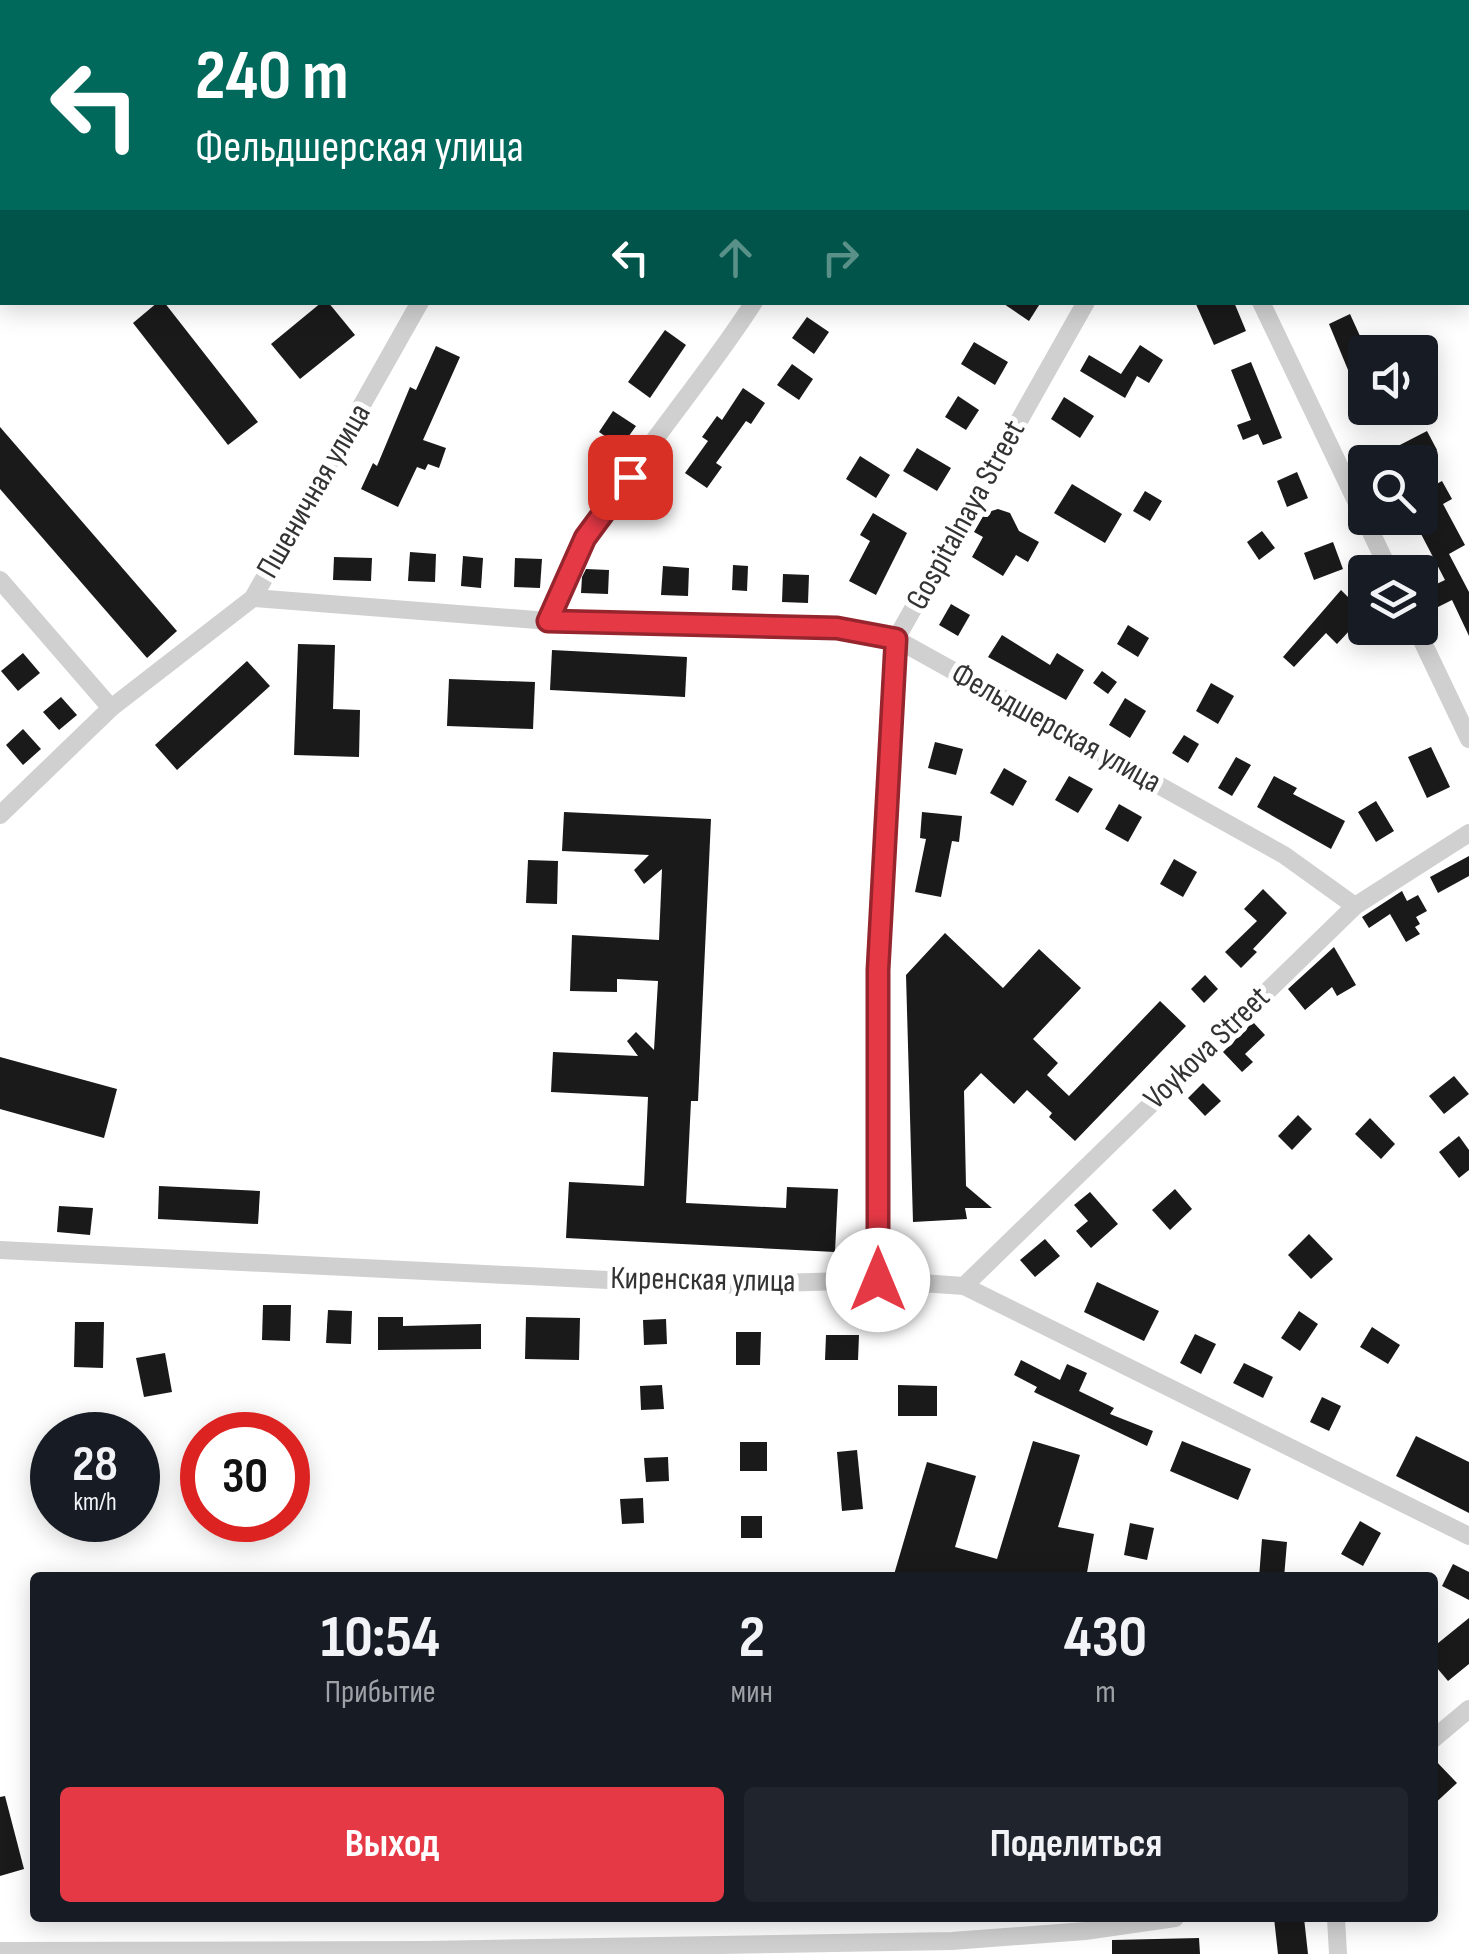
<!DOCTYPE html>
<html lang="ru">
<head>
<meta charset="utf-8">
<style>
  body { margin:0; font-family:"Sofia Sans Condensed",sans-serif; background:#20242c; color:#f1f3f6; height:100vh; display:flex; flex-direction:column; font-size:38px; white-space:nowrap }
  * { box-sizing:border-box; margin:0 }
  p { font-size:32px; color:#9ea1a6 }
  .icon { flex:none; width:55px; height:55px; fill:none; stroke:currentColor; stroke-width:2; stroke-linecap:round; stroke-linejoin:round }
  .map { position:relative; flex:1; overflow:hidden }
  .side { position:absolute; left:30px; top:1572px; width:1408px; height:350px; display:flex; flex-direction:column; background:#171b24; border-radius:10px; box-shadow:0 5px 25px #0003 }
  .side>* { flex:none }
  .guide { position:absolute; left:0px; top:0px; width:1470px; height:305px; box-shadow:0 5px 25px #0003; background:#00695c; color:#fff; overflow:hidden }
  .buttons { position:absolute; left:1348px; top:335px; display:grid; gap:20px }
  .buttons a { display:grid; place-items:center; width:90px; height:90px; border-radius:10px; background:#171b24; box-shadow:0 5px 25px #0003; font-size:50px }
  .speed { position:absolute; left:30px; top:1412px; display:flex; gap:20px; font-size:50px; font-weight:700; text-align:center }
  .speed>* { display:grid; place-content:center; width:130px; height:130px; border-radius:50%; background:#171b24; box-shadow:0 5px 25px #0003; line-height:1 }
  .speed small { font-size:25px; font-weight:400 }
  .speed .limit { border:15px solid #d22; background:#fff; color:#111 }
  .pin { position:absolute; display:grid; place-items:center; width:85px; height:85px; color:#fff; margin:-42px; border-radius:20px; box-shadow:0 5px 15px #0006 }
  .me { position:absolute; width:110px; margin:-55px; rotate:0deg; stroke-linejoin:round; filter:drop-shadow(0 0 8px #0008) }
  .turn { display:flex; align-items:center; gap:35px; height:210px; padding:0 30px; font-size:45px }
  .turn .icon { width:130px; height:130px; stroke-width:2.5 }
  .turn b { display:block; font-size:70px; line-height:85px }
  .lanes { display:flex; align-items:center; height:95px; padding:0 30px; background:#0003; justify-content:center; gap:50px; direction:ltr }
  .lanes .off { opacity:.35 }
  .eta { display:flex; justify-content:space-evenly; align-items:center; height:170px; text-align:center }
  .eta b { font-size:60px; font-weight:700; line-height:70px }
  .primary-button { display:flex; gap:20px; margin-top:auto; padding:20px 30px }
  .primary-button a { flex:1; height:115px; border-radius:10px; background:#e63946; color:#fff; font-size:40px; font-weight:700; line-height:115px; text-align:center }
  .primary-button a+a { background:#20242c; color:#f1f3f6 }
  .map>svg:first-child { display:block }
  .building { fill:#1a1a1a }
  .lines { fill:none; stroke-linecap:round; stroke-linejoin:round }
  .minor { stroke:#d0d0d0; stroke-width:18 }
  .route-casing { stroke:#96252e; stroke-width:25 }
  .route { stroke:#e63946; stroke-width:18 }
  .labels { text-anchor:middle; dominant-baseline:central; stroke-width:10; stroke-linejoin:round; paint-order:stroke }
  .street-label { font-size:32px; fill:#333; stroke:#fff }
</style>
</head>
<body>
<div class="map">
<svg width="1469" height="1954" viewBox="0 0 1469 1954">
  <rect width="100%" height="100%" fill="#fff"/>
  <g class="building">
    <path d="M158 302H164L258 422 228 445 133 323Z"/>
    <path d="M322 302H328L355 335 300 379 271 344Z"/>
    <path d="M1001 302H1041L1029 321Z"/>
    <path d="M1195 302H1234L1246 331 1214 345Z"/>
    <path d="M1350 314 1365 347V375L1353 382 1329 324Z"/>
    <path d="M807 317 829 332 814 354 792 338Z"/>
    <path d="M665 330 686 345 650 398 628 382Z"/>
    <path d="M974 342 1008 362 995 385 961 364Z"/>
    <path d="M1140 345 1163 360 1149 383 1137 376 1125 398 1080 371 1089 355 1121 374Z"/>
    <path d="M436 346 460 357 423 440 446 448 439 468 428 464 425 470 417 467 398 507 361 489 373 463 377 466 410 387 416 390Z"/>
    <path d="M1251 362 1282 438 1263 445 1258 434 1243 440 1237 425 1251 420 1231 370Z"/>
    <path d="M792 364 813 379 799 400 777 385Z"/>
    <path d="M743 388 765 403 751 424 746 421 716 463 722 467 707 488 685 473 708 441 702 437 717 416 722 420Z"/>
    <path d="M958 396 979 410 966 430 945 417Z"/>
    <path d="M1064 397 1094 416 1080 438 1051 419Z"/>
    <path d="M613 411 636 426 621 447 599 432Z"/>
    <path d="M0 427 177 631 147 658 0 489Z"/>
    <path d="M1427 431 1437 450 1413 462H1367Z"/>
    <path d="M917 448 951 468 937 491 903 471Z"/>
    <path d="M860 456 890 475 876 498 846 479Z"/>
    <path d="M1297 472 1308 498 1287 507 1277 481Z"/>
    <path d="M1442 481 1452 499 1443 504 1465 545 1449 554 1469 592V636L1452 600 1436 608 1426 589 1445 580 1420 532V493Z"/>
    <path d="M1072 484 1122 514 1105 543 1054 513Z"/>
    <path d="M1145 491 1162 501 1150 521 1133 511Z"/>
    <path d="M998 509 1010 513 1019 531 1039 542 1028 562 1016 555 1003 576 972 557 983 537 974 532 985 513Z"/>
    <path d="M873 513 907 533 876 595 849 581 870 541 860 535Z"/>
    <path d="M1262 531 1275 548 1259 560 1247 542Z"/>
    <path d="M1333 542 1343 569 1314 580 1304 553Z"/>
    <path d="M410 552 436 554 435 582 408 581Z"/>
    <path d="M463 556 483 558 481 588 461 586Z"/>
    <path d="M334 557 372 558 371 581 333 580Z"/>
    <path d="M515 558 542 559 540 588 514 587Z"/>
    <path d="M733 565 748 566 747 591 732 590Z"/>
    <path d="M663 566 689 568 688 596 661 595Z"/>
    <path d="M586 569 609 570 608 594 581 593 582 577Z"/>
    <path d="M783 574 809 575 808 603 782 602Z"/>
    <path d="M1341 590 1365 614 1337 644 1326 633 1294 667 1283 657Z"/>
    <path d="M951 604 970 615 958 636 939 625Z"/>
    <path d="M1128 625 1149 638 1138 657 1117 644Z"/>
    <path d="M1002 635 1050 665 1057 653 1084 670 1066 700 988 657Z"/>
    <path d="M298 644 335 645 333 709 360 710 359 757 294 755Z"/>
    <path d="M552 650 687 657 685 697 550 690Z"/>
    <path d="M23 653 40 673 18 691 1 671Z"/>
    <path d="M247 661 270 686 177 770 155 745Z"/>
    <path d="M1102 671 1117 682 1108 694 1093 683Z"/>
    <path d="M449 679 535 682 533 729 447 726Z"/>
    <path d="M1211 683 1234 696 1218 724 1196 711Z"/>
    <path d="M61 697 77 715 59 730 43 712Z"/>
    <path d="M1125 698 1146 711 1130 738 1109 725Z"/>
    <path d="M23 729 41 749 23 765 6 745Z"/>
    <path d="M1184 735 1199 744 1188 763 1172 753Z"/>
    <path d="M935 742 963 749 956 775 928 768Z"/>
    <path d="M1431 747 1450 787 1427 798 1408 757Z"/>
    <path d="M1236 757 1251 765 1232 796 1218 788Z"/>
    <path d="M1004 768 1027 781 1013 806 990 793Z"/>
    <path d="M1069 776 1093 789 1078 813 1055 800Z"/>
    <path d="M1274 776 1297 788 1293 794 1345 821 1331 849 1257 807Z"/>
    <path d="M1376 801 1394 831 1376 842 1358 812Z"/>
    <path d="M1119 804 1142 817 1128 842 1105 829Z"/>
    <path d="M564 812 711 819 698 1101H691L686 1203 786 1208 787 1187 838 1189 835 1252 566 1238 569 1182 644 1186 648 1097 551 1092 553 1052 638 1056 627 1041 636 1032 654 1050 658 981 617 979V992L570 991 572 935 659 940 662 869 644 884 634 870 649 855 562 851Z"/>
    <path d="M922 812 962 816 959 842 952 841 941 897 915 892 926 839 920 838Z"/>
    <path d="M1469 856V876L1438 893 1430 877Z"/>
    <path d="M1174 859 1197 872 1183 897 1160 884Z"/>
    <path d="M528 860 558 861 557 904 526 903Z"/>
    <path d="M1263 889 1287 913 1253 949 1257 952 1241 968 1225 952 1257 921 1244 909Z"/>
    <path d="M1402 891 1407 901 1418 895 1427 911 1416 917 1420 924 1415 927 1420 934 1406 942 1390 914 1369 928 1362 917Z"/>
    <path d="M945 933 1003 988 1039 949 1081 988 1033 1039 1058 1063 1047 1075 1069 1096 1160 1001 1186 1026 1075 1141 1049 1117 1052 1113 1027 1090 1014 1104 981 1073 964 1091 966 1186 992 1208H965L967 1219 913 1222 906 975Z"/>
    <path d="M1334 947 1356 985 1337 996 1332 987 1305 1010 1288 989Z"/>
    <path d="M1205 975 1218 989 1204 1003 1191 989Z"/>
    <path d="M1253 1022 1265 1035 1245 1054 1253 1062 1242 1072 1223 1052Z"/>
    <path d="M0 1057 117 1089 104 1138 0 1109Z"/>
    <path d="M1454 1076 1469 1094 1444 1114 1429 1096Z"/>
    <path d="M1203 1083 1221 1101 1205 1116 1188 1098Z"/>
    <path d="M1298 1115 1312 1129 1292 1150 1278 1136Z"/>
    <path d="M1370 1118 1395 1144 1381 1159 1355 1134Z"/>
    <path d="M1459 1136 1469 1150V1170L1459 1178 1439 1152Z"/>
    <path d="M159 1186 260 1191 258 1224 158 1219Z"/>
    <path d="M1175 1189 1192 1209 1170 1230 1152 1210Z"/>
    <path d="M1090 1192 1118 1224 1091 1248 1076 1231 1088 1221 1074 1205Z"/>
    <path d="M59 1206 93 1208 90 1235 57 1232Z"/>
    <path d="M1309 1234 1333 1259 1311 1279 1288 1255Z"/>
    <path d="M1045 1239 1060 1256 1035 1277 1020 1260Z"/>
    <path d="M1097 1282 1159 1311 1144 1341 1084 1312Z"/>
    <path d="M263 1305H291L290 1341 262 1340Z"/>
    <path d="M328 1310 352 1311 351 1344 326 1343Z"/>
    <path d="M1299 1311 1318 1324 1300 1351 1281 1338Z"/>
    <path d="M378 1317H403V1326L481 1324V1349L378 1350Z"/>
    <path d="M526 1317 580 1318 579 1360 525 1359Z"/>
    <path d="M666 1319 667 1344 644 1345 643 1320Z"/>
    <path d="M75 1322H104L103 1368 74 1367Z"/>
    <path d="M1372 1327 1400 1345 1388 1364 1360 1347Z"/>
    <path d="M736 1332H761L760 1365H736Z"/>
    <path d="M1195 1334 1216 1344 1201 1374 1180 1363Z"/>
    <path d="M826 1335H859L858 1360H825Z"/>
    <path d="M165 1353 172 1392 144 1397 136 1358Z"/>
    <path d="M1021 1360 1060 1380 1067 1364 1087 1373 1079 1391 1114 1408 1110 1414 1153 1431 1147 1446 1034 1392 1037 1387 1014 1375Z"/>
    <path d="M1244 1363 1273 1377 1263 1398 1233 1383Z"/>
    <path d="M662 1385 664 1409 641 1410 640 1386Z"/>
    <path d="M898 1385 937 1386V1416H898Z"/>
    <path d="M1322 1397 1341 1406 1329 1431 1310 1422Z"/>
    <path d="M1416 1436 1469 1462V1513L1396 1476Z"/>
    <path d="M1033 1441 1080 1455 1058 1527 1094 1534 1086 1578H893L927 1462 976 1476 955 1547 997 1559Z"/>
    <path d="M1182 1441 1251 1469 1238 1500 1170 1471Z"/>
    <rect x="740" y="1442" width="27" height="29"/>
    <path d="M857 1450 863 1509 842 1511 837 1452Z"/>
    <path d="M668 1457 669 1481 646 1482 644 1458Z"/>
    <path d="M643 1498 644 1523 622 1524 620 1499Z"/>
    <rect x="741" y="1516" width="21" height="22"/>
    <path d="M1360 1521 1381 1533 1363 1566 1341 1554Z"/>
    <path d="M1130 1523 1154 1528 1147 1560 1124 1555Z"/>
    <path d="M1262 1539 1287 1542 1284 1578H1259Z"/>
    <path d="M1453 1564 1469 1572V1600L1442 1586Z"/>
    <path d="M1469 1618V1664L1448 1681 1432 1662V1648Z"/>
    <path d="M1432 1757 1457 1783 1432 1806Z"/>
    <path d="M5 1796 24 1869 0 1876V1797Z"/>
    <path d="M1274 1918H1304L1308 1954H1278Z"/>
    <path d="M1199 1938 1200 1954H1112V1940Z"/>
  </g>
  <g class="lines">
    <g class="minor">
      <path d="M1126 0 1127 2"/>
      <path d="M3 2 5 0"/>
      <path d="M591 2 592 0"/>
      <path d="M950 2 951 0"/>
      <path d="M1468 36 1469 35"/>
      <path d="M1261 302 1390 572"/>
      <path d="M0 580 111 708"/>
      <path d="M253 598 549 621 837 628 896 639 1284 855 1355 906"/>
      <path d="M549 621C590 504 687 407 754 302"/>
      <path d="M1416 628 1469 739"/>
      <path d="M0 815 111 708 253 598 420 302"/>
      <path d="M0 1250 709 1285 878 1280 964 1286 1469 1536"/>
      <path d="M878 1280V970L896 639 1086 302"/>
      <path d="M964 1286 1355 906 1469 833"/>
      <path d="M1432 1740 1469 1709"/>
      <path d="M1336 1918 1338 1954"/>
      <path d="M0 1951 426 1950 952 1941 1085 1931 1175 1918"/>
    </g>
  </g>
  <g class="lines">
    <defs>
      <path id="route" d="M630 477 585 538 548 621 837 628 896 639 878 970V1280"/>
    </defs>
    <use href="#route" class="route-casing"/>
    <use href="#route" class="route"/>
  </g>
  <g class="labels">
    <g class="street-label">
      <text transform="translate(314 491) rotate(-60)">Пшеничная улица</text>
      <text transform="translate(966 515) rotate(-61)">Gospitalnaya Street</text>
      <text transform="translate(1056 728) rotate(29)">Фельдшерская улица</text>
      <text transform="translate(1207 1048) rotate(-44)">Voykova Street</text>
      <text transform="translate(703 1280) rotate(1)">Киренская улица</text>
    </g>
  </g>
</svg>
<div class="buttons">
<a><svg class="icon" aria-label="sound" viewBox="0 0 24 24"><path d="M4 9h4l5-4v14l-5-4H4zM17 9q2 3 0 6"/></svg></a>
<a><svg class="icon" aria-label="search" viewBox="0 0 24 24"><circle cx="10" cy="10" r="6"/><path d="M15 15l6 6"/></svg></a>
<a><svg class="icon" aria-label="layers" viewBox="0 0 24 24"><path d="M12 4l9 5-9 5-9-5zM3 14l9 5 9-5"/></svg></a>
</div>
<div class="speed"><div>28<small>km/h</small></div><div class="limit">30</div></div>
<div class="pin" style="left:630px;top:477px;background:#d93025"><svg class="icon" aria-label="arrive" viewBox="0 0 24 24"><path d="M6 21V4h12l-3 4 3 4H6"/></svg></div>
<svg class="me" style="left:878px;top:1280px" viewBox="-20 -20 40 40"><circle r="19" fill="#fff"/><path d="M0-13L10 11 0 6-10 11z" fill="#e63946"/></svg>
<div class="guide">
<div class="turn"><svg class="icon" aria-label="left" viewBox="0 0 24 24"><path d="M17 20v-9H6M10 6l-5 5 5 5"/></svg><div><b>240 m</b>Фельдшерская улица</div></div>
<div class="lanes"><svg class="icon" aria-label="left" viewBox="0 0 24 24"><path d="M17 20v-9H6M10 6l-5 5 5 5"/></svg><svg class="icon off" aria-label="ahead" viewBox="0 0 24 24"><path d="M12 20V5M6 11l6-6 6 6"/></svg><svg class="icon off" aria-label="right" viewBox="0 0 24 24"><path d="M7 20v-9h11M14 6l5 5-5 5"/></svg></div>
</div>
<section class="side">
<div class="eta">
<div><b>10:54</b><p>Прибытие</p></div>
<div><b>2</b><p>мин</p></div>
<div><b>430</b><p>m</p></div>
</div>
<div class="primary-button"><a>Выход</a><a>Поделиться</a></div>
</section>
</div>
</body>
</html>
